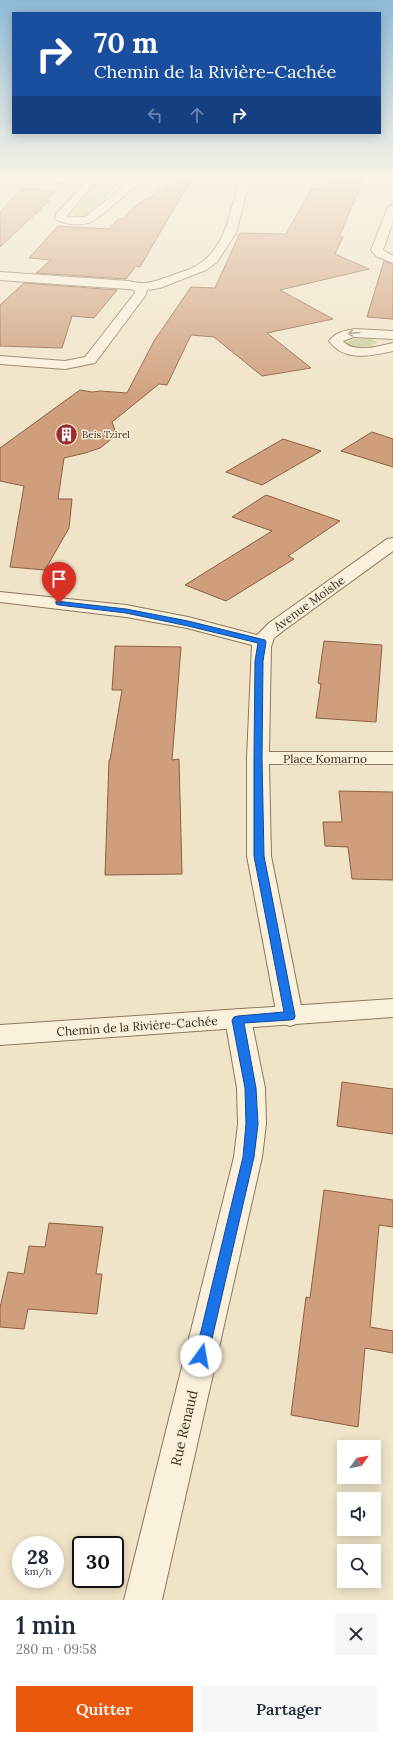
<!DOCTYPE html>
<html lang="fr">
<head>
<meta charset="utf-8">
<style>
  body { margin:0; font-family:Lora,serif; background:#f6f6f7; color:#1f2937; height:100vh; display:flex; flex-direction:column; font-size:15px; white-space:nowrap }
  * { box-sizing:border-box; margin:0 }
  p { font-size:13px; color:#747a83 }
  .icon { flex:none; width:22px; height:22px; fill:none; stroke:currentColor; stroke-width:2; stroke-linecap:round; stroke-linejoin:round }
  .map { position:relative; height:1600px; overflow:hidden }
  .side { display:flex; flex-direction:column; background:#fff; flex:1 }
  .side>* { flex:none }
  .banner { position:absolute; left:12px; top:12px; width:369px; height:122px; border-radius:0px; box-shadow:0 2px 10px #0003; background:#1a4fa0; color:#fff; overflow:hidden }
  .needle { width:26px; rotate:57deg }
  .fabs { position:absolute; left:337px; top:1440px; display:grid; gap:8px }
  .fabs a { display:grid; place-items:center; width:44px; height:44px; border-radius:0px; background:#fff; box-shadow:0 2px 10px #0003; font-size:20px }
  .speed { position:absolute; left:12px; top:1536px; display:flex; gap:8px; font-size:20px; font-weight:700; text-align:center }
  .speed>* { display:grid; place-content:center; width:52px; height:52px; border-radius:50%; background:#fff; box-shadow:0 2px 10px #0003; line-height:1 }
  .speed small { font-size:10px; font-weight:400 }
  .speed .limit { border:2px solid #111; border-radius:6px; background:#fff; color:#111 }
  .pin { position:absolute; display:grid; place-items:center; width:34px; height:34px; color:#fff; margin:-41px -17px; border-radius:50% 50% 50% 0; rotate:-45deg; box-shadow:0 0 4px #0007 }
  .pin .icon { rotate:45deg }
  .me { position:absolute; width:44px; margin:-22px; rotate:13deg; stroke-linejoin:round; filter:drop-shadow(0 0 3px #0008) }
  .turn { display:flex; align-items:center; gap:14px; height:84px; padding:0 16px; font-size:18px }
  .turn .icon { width:52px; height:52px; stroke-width:2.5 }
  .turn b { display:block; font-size:28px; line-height:34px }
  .lanes { display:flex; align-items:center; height:38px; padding:0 16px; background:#0003; justify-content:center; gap:20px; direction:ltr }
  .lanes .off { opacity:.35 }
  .round { display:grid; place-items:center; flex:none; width:42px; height:42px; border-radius:0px; background:#f6f6f7 }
  .summary { display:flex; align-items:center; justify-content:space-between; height:68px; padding:0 16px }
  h1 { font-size:24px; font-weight:600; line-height:30px }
  .primary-button { display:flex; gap:8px; margin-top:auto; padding:8px 16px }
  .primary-button a { flex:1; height:46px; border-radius:0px; background:#ea580c; color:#fff; font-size:16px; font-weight:600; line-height:46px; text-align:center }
  .primary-button a+a { background:#f6f6f7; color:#1f2937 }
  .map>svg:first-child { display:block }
  .green { fill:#c9cf9b }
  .building { fill:#cf9f7d; stroke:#8d5f41 }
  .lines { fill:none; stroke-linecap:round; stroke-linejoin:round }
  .minor-casing { stroke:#8d765c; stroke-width:2 }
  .tertiary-casing { stroke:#8d765c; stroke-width:2 }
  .minor { fill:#faf1dc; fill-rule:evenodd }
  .tertiary { fill:#faf1dc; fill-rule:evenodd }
  .oneway { stroke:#9c907e }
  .route { fill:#1a73e8; stroke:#114b97 }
  .labels { text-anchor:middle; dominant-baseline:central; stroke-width:3; stroke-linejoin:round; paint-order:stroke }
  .far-poi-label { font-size:10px; fill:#3d2e20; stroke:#f7eed8; text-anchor:start }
  .street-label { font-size:12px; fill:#3d2e20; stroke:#f7eed8 }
  .near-street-label { font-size:14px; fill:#3d2e20; stroke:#f7eed8 }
</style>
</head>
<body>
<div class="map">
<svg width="393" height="1600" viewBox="0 0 393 1600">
  <rect width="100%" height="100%" fill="#f0e4c8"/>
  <g class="green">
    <path d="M102 184 114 185 115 188 85 216 82 217 73 216V212L96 185Z"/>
    <path d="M355 339H372L377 342V343C367 347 355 351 346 342Z"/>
  </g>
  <g class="building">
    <path d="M180 178H192L140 267 136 266 126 279 36 273 51 260 29 258 58 226 109 229 118 219H123L135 206Z"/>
    <path d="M327 178H364L339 237H343L335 254 369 269 280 290 333 319 267 333 311 368 262 376 214 337 191 335 167 385 159 384 112 422 116 433 109 441 100 448 85 453 64 458 58 499H72L69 528 45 570 10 567 24 486 0 481V448L80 390 92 392 100 391 127 393 154 341 191 287 215 288 240 233 286 234 311 189H322Z"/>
    <path d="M22 188 55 191 46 201H49L0 247V212Z"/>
    <path d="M384 261 393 264V319L367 317Z"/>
    <path d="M24 283 117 290 94 318 72 316 62 348 0 346V305Z"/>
    <path d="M372 432 393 439V467L341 451Z"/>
    <path d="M283 439 321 451 262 485 226 472Z"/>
    <path d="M266 495 340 521 288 556 294 559 226 601 185 585 272 531 232 517Z"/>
    <path d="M324 641 382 645 376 722 316 718 321 684 318 683Z"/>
    <path d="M115 646 181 647 172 760 179 759 182 874 105 875 109 760H110L122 690H112Z"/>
    <path d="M339 791 393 792V880L352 879 348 847 325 846 323 822H342Z"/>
    <path d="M342 1082 393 1089V1134L337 1126Z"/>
    <path d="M324 1190 393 1200V1227L379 1225 370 1327 393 1331V1353L365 1348 358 1427 291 1415 306 1297 310 1298Z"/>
    <path d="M49 1223 103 1227 96 1274H102L97 1314 28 1309 24 1329 0 1327V1308L8 1272 24 1274 29 1246 45 1247Z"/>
  </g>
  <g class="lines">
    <defs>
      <g id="minor">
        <path d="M16 178H79L132 180 139 178 144 181 137 185C122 197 108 211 93 221 85 226 61 225 55 218L56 214 84 184 21 181ZM94 184 124 186 85 217H66Z"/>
        <path d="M229 178H240L248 186 236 233 217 262 206 270 160 288 147 290 145 296 95 363 65 369 0 364V356L65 361 85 357 135 293 134 290 128 289 0 280V272L129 281C146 286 155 281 171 276 180 272 191 270 199 264 225 248 230 213 238 186Z"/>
        <path d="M393 204V221L383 250 393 256V263L376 256 371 250 388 207Z"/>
        <path d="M354 329 393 331V339L354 337 343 341C354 354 379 346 393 343V351C371 356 344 362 329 341 336 332 344 331 354 329Z"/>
        <path d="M393 538V551L283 631 274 638 271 647 269 752H393V764H269L271 856 303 1016 299 1023 290 1026 281 1023 277 1016 247 856V758L252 645 187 628 126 617 0 602V592L126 605 188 617 257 635 269 623 387 539Z"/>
        <path d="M238 1009 247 1012 251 1019 265 1088 266 1124 262 1157 162 1600H124L234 1157 238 1124 237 1088 225 1019 229 1012Z"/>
      </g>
      <path id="tertiary" d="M393 999V1017L0 1045V1025Z"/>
    </defs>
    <use href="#minor" class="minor-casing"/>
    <use href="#tertiary" class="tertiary-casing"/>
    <use href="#minor" class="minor"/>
    <use href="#tertiary" class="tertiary"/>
  </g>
  <defs><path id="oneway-shaft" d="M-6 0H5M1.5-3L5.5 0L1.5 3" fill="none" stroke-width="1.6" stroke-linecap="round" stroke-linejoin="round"/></defs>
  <use class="oneway" href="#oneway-shaft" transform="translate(354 333) rotate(175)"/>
  <linearGradient id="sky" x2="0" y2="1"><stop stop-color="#8fbad6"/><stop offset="0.44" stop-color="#f8f3e6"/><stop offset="1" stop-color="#f8f3e6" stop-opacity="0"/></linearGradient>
  <rect width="393" height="402" fill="url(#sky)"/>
  <path class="route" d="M56 601 126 609 188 621 265 640 266 642 263 661 262 758 264 856 295 1016 294 1019 290 1020 244 1023 256 1088 258 1124 254 1157 208 1356 206 1360 201 1362 197 1360 195 1356 243 1157 246 1124 245 1088 232 1020 234 1017 238 1016 284 1012 254 856V758L255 661 258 643 188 626 126 613 59 605 56 604Z"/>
  <defs>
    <symbol id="building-disc" viewBox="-11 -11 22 22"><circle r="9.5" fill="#9e2a2b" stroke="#f7eed8"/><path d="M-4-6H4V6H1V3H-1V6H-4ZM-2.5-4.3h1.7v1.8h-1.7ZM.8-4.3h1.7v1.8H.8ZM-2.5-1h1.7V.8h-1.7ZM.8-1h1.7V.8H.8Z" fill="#fff"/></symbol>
  </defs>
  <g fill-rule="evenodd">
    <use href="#building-disc" x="54" y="422" width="25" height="25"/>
  </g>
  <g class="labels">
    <g class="far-poi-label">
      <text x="82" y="434">Beis Tzirel</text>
    </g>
    <g class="street-label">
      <text transform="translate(309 603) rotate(-36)">Avenue Moishe</text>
      <text x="325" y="758">Place Komarno</text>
      <text transform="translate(137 1026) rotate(-4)">Chemin de la Rivière-Cachée</text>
    </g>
    <g class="near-street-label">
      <text transform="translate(184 1428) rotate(-77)">Rue Renaud</text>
    </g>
  </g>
</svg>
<div class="fabs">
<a><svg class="needle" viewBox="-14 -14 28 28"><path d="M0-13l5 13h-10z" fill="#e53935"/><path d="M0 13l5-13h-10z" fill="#747a83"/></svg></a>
<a><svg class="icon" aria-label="sound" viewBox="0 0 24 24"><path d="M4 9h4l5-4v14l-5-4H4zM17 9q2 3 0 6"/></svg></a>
<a><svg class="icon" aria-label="search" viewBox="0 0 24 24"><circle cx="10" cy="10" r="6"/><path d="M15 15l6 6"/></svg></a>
</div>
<div class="speed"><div>28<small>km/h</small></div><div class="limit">30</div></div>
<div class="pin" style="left:59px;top:603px;background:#d93025"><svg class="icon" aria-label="arrive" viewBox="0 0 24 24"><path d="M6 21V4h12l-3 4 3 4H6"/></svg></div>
<svg class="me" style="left:201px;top:1356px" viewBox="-20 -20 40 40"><circle r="19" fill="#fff"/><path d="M0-13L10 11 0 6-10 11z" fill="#1a73e8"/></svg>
<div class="banner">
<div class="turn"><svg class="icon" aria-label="right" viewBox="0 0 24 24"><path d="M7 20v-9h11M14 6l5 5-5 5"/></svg><div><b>70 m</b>Chemin de la Rivière-Cachée</div></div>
<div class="lanes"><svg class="icon off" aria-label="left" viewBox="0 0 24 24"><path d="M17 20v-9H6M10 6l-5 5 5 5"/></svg><svg class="icon off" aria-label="ahead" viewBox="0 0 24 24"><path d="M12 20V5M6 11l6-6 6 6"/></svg><svg class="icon" aria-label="right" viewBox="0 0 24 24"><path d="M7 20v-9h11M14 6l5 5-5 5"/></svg></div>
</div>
</div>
<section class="side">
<div class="summary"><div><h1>1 min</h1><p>280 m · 09:58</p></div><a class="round"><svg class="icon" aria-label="close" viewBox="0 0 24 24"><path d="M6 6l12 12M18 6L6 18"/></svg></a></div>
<div class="primary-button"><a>Quitter</a><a>Partager</a></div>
</section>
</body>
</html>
